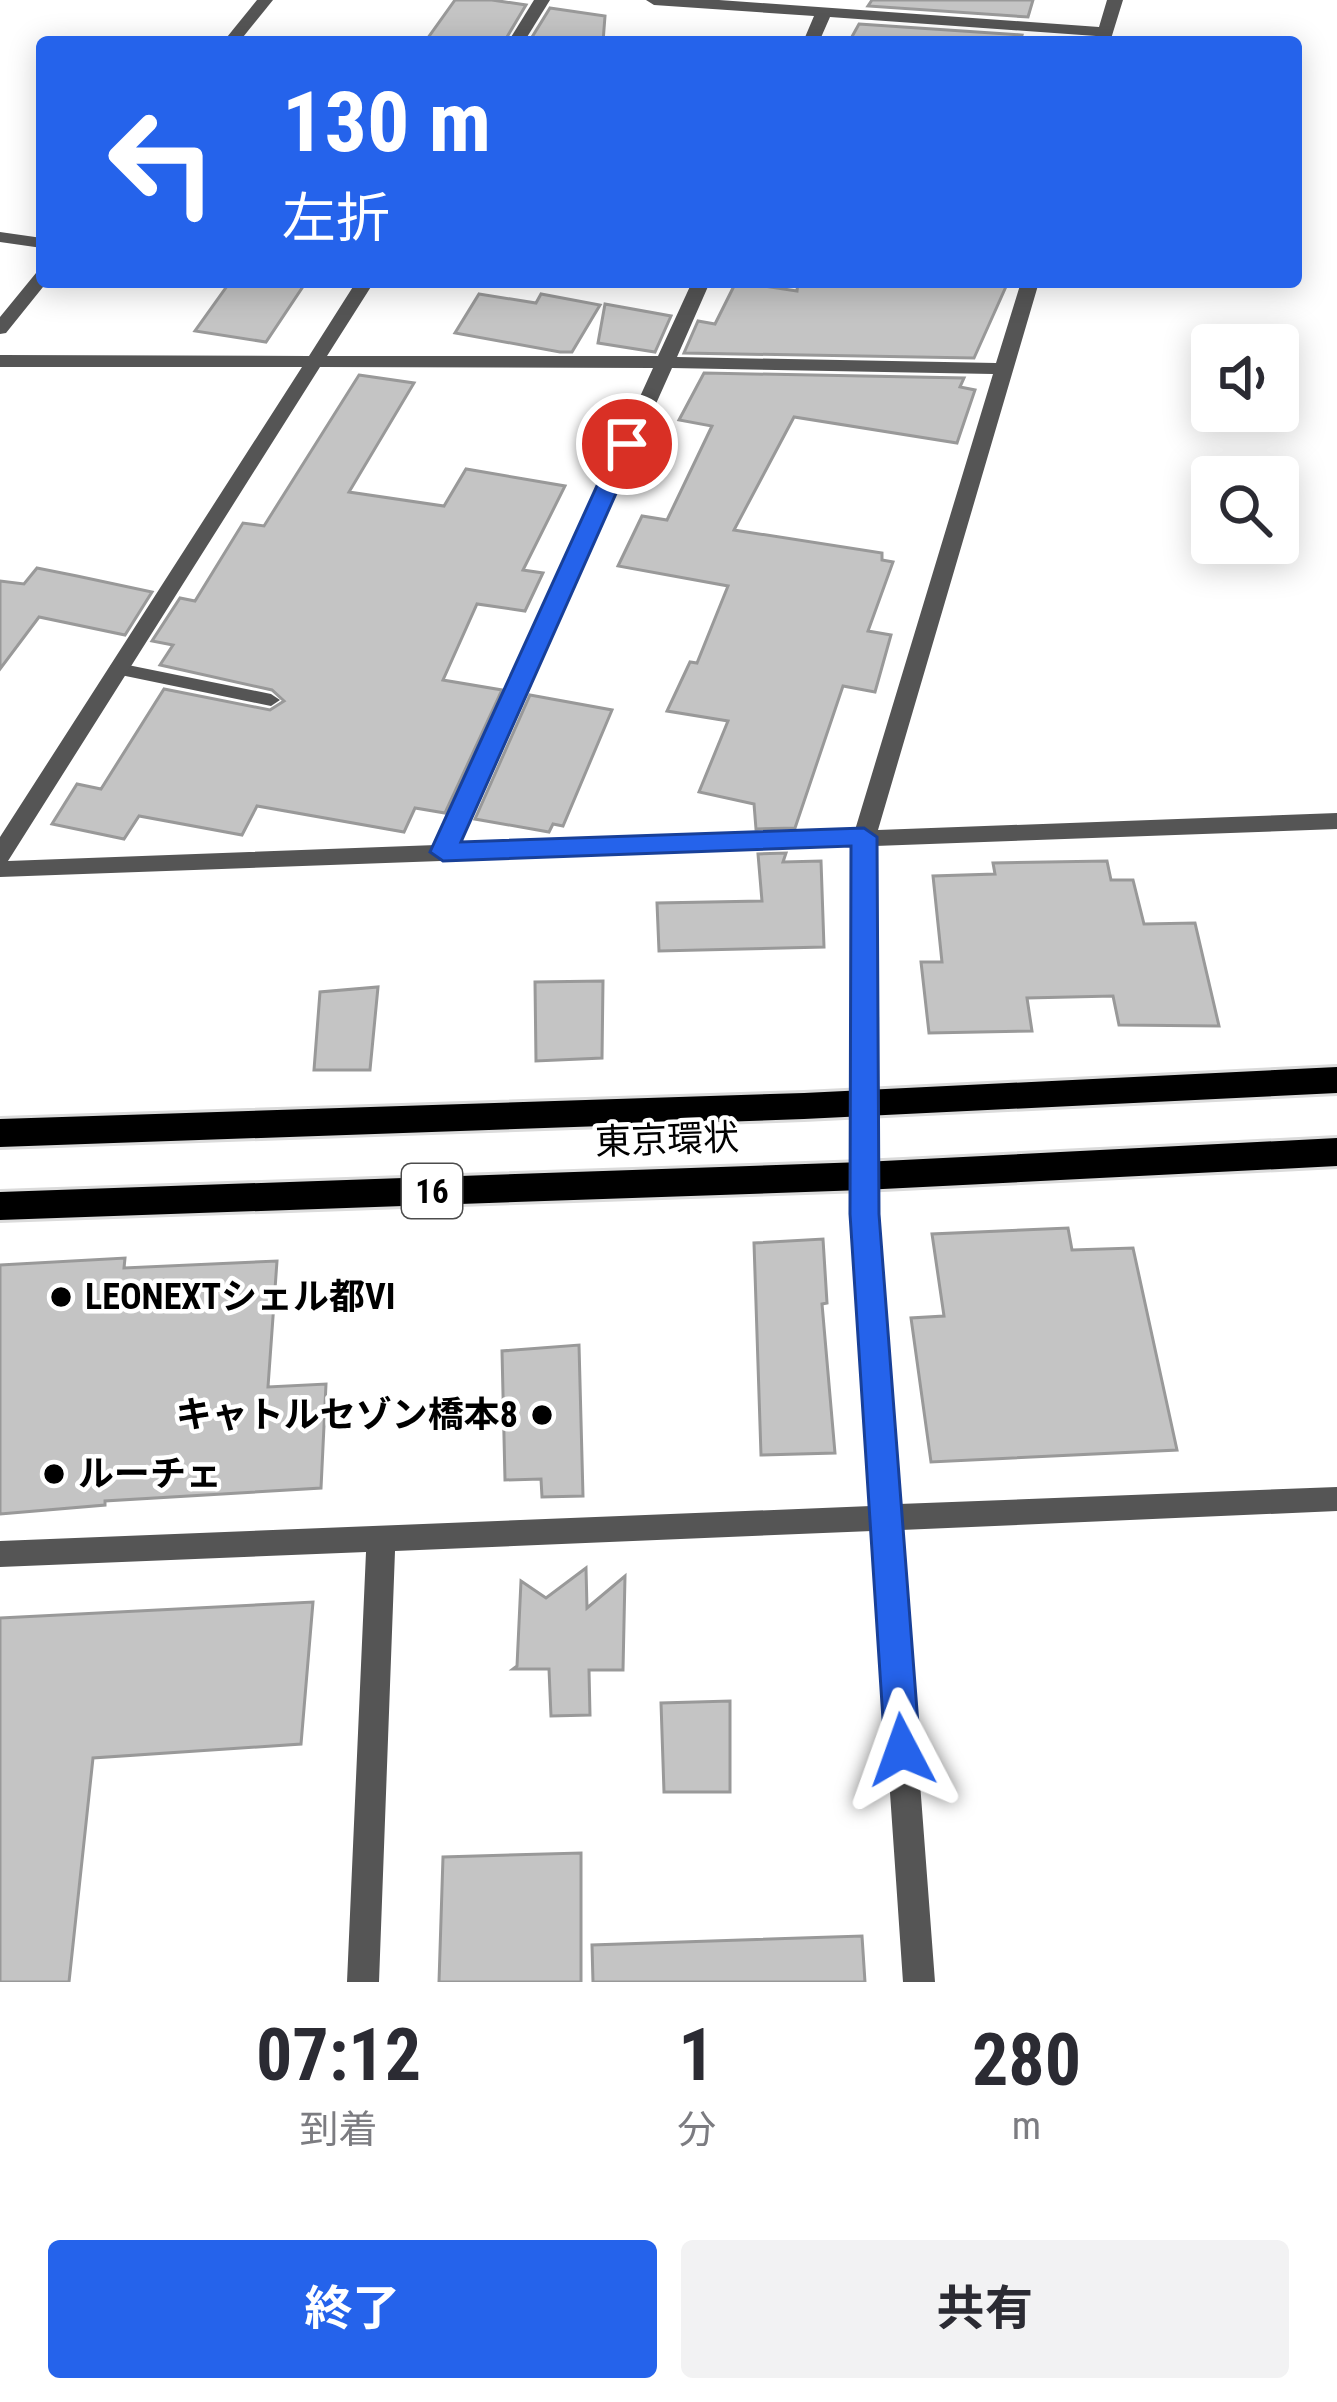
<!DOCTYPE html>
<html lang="ja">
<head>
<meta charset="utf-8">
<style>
  body { margin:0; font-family:"Roboto Condensed","Noto Sans JP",sans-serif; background:#f2f2f3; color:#2b2b33; height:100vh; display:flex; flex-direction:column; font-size:45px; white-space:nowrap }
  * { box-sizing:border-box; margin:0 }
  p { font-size:39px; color:#7c7c81 }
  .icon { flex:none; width:66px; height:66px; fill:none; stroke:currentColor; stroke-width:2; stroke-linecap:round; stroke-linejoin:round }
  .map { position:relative; height:1982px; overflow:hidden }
  .sheet { display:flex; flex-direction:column; background:#fff; flex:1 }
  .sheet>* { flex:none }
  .banner { position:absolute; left:36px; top:36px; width:1266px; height:252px; border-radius:12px; box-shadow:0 6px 30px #0003; background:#2563eb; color:#fff; overflow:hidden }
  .tools { position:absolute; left:1191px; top:324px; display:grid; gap:24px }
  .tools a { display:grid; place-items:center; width:108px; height:108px; border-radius:12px; background:#fff; box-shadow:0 6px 30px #0003; font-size:60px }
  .pin { position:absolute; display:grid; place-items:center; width:102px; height:102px; color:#fff; margin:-51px; border:6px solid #fff; border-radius:50%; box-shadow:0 3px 12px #0007 }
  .me { position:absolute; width:132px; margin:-66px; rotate:356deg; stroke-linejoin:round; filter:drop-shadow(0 0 9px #0008) }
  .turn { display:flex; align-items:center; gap:42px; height:252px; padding:0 48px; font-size:54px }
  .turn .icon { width:156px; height:156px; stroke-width:2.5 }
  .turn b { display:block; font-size:84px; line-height:102px }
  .eta { display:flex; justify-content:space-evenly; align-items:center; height:204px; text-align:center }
  .eta b { font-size:72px; font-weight:700; line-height:84px }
  .cta { display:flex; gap:24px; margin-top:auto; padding:24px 48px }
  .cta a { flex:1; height:138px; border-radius:12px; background:#2563eb; color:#fff; font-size:48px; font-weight:700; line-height:138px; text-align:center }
  .cta a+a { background:#f2f2f3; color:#2b2b33 }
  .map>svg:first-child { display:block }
  .building { fill:#c4c4c4; stroke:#999; stroke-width:3 }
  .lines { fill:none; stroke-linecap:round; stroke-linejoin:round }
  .trunk-casing { stroke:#dbdbdb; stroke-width:6 }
  .service { fill:#555; fill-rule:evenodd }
  .minor { fill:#555; fill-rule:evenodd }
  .trunk { fill:#000; fill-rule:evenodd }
  .route { fill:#2563eb; stroke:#184099; stroke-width:3 }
  .poi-dot { fill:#000; stroke:#fff; stroke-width:4.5 }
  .labels { text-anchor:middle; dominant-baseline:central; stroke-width:9; stroke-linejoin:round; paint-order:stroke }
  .shield { fill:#fff; stroke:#4c4c4c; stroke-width:3 }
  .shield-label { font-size:33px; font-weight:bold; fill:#000 }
  .street-label { font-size:36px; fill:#000; stroke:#fff }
  .poi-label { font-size:36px; font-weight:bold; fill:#000; stroke:#fff; text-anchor:start }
</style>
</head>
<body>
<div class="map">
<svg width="1337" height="1982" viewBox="0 0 1337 1982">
  <rect width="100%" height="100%" fill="#fff"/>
  <g class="building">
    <path d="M455 0H492L526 5 504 42H425Z"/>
    <path d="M872 0H1033L1028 17 868 6Z"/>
    <path d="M550 8 605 16 603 42H529Z"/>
    <path d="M859 24 1022 35 1020 42H849Z"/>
    <path d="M230 282H306L266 342 195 331Z"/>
    <path d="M736 282 797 291 798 282H1008L974 358 684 353 698 321 715 324Z"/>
    <path d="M479 294 536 303 541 294 600 305 572 352H560L455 333Z"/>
    <path d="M605 304 671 316 655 352 598 343Z"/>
    <path d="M704 373 964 378 960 387 975 390 957 443 794 417 734 530 882 553V560L893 562 868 631 891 635 875 692 843 686 795 828 756 829 754 804 699 792 728 721 667 711 690 662 697 663 728 586 618 566 642 516 667 520 712 426 679 420Z"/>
    <path d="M359 375 414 383 349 492 444 506 466 469 565 486 523 570 543 573 525 611 477 604 443 680 502 690 445 813 415 808 404 832 257 806 242 835 139 816 124 839 52 824 77 784 101 789 164 689 270 710 284 701 272 690 160 665 173 645 152 641 180 598 195 601 243 523 264 526Z"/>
    <path d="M37 568 77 576 152 592 125 635 39 617 0 669V581L24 584Z"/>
    <path d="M530 695 612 710 563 826 553 824 549 832 475 819Z"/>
    <path d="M786 853 783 862 821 861 824 947 659 951 657 903 762 901 758 854Z"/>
    <path d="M1107 861 1111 880H1133L1144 924 1195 923 1219 1026 1119 1025 1113 996 1027 998 1032 1031 929 1033 921 962H942L933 876 995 874 993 863Z"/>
    <path d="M603 981 602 1058 536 1061 535 982Z"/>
    <path d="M378 987 370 1070H314L320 992Z"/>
    <path d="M1068 1228 1072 1250 1133 1248 1177 1450 931 1462 911 1318 944 1316 932 1234Z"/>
    <path d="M823 1239 827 1303 822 1304 835 1453 761 1455 754 1243Z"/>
    <path d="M125 1258 124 1268 277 1261 268 1387 326 1384 321 1488 105 1501V1505L0 1514V1265Z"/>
    <path d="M579 1345 583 1496 542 1497 541 1479 505 1480 502 1351Z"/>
    <path d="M586 1568 587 1608 625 1576 623 1670H589L590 1715 551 1716 549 1669H513L517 1666 521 1581 546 1598Z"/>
    <path d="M313 1602 301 1744 93 1758 69 1982H0V1618Z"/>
    <path d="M730 1701V1792H664L661 1703Z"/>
    <path d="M581 1853V1982H439L443 1857Z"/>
    <path d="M862 1936 865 1982H593L592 1945Z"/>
  </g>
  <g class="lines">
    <defs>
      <g id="trunk">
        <path d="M1337 1067V1093L804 1119 0 1147V1119L804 1093Z"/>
        <path d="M1337 1138V1166L863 1190 0 1220V1192L863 1162Z"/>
      </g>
    </defs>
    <use href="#trunk" class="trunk-casing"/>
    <g class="service">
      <path d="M0 232 42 238V248L0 242Z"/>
      <path d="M118 663 271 694 280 700 271 706 111 673 109 669 111 665Z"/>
    </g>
    <g class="minor">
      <path d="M257 0H273L239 42H223Z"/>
      <path d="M534 0H550L524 42H508Z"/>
      <path d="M646 0H719L1099 27 1107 0H1123L1110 42H1094L1096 36 830 17 819 42H803L814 16 654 5Z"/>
      <path d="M42 272V282H47L6 333 0 334V317L36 273Z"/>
      <path d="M356 282H374L327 356H658L692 282H710L677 357 996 363 1021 282H1039L878 830 1337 813V829L875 846 877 1215 899 1504 1337 1487V1511L901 1530 935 1982H903L872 1531 395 1551 379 1982H347L366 1552 0 1567V1541L871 1506 851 1215 853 846 0 877V837L302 367H0V355L309 356ZM320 367 653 368 436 845 8 861ZM672 368 993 374 855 830 459 844Z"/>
    </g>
    <use href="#trunk" class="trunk"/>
  </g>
  <path class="route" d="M627 437 638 444 461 842 864 828 877 837 879 1214 920 1750 915 1762 902 1766 890 1762 885 1750 850 1214 851 846 443 861 430 852 616 444Z"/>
  <g class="poi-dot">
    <circle cx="61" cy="1297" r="12"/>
    <circle cx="542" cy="1415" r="12"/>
    <circle cx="54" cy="1474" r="12"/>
  </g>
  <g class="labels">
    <rect class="shield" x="402" y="1164" width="60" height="54" rx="9"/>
    <g class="shield-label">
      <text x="432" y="1191">16</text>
    </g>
    <g class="street-label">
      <text transform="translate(667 1140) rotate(-2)">東京環状</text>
    </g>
    <g class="poi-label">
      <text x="85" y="1297">LEONEXTシェル都VI</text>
      <text x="518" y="1415" text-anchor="end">キャトルセゾン橋本8</text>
      <text x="78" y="1474">ルーチェ</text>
    </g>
  </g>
</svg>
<div class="tools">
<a><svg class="icon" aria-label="sound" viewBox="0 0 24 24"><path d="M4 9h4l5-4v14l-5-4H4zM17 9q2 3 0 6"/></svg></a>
<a><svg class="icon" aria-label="search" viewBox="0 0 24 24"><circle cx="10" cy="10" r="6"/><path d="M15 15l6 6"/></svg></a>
</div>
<div class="pin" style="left:627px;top:444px;background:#d93025"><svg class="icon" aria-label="arrive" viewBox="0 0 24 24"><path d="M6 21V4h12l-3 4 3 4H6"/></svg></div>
<svg class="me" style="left:902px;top:1750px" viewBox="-20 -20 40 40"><path d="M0-17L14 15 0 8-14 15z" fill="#2563eb" stroke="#fff" stroke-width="4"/></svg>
<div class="banner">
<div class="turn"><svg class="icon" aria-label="left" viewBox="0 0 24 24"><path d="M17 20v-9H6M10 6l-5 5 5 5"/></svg><div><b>130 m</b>左折</div></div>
</div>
</div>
<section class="sheet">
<div class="eta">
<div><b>07:12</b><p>到着</p></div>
<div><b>1</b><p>分</p></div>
<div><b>280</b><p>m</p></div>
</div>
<div class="cta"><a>終了</a><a>共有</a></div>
</section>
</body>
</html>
